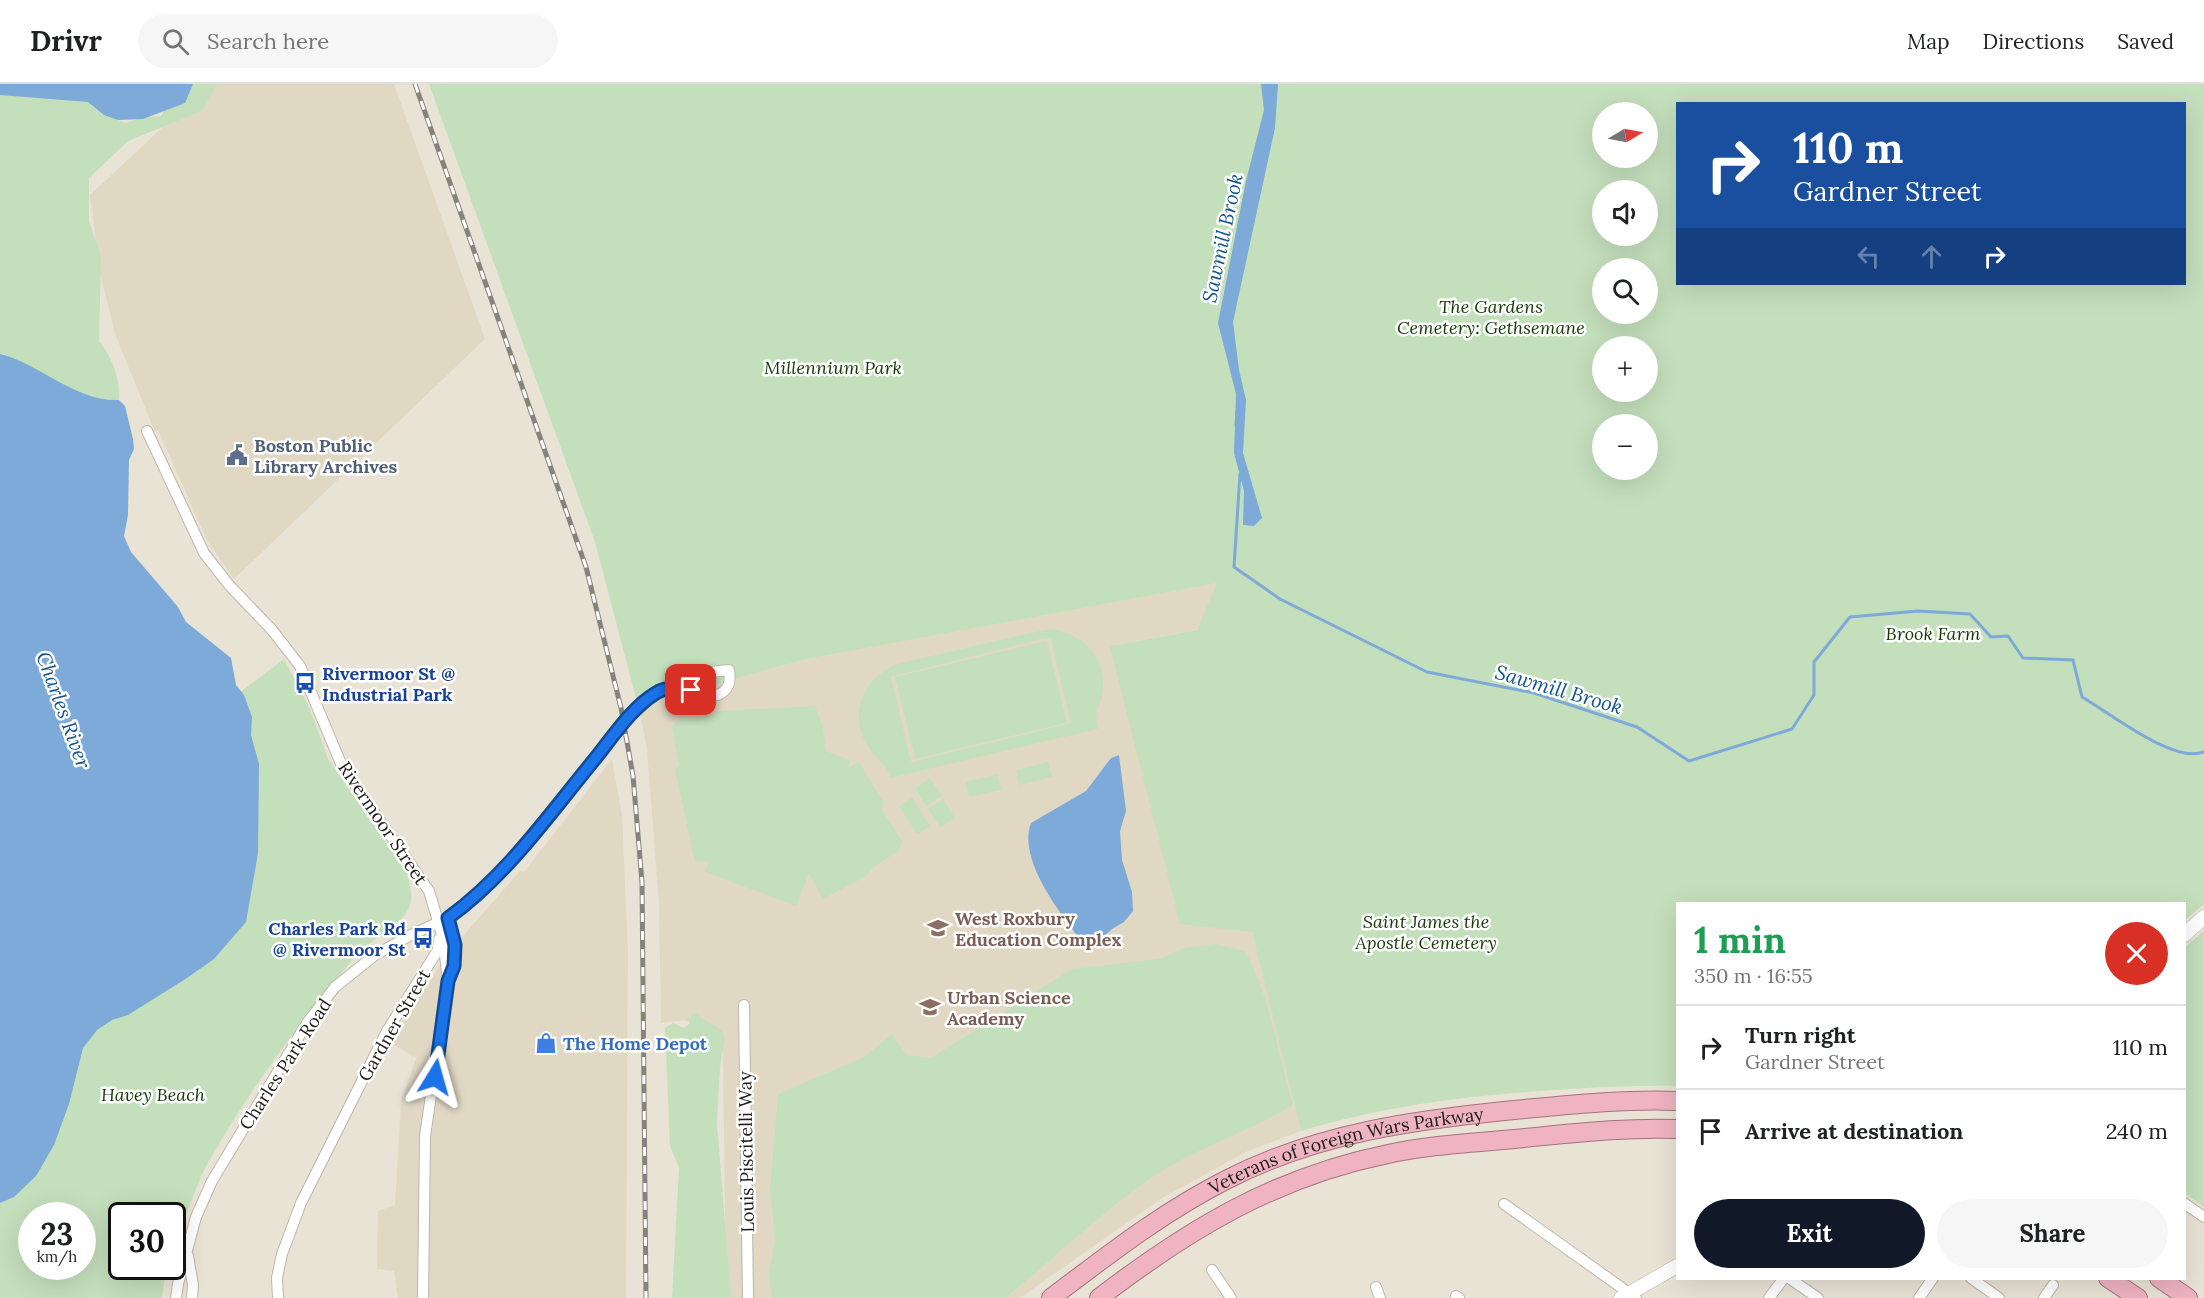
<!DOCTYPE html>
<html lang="en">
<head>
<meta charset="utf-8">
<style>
  body { margin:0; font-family:Lora,serif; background:#f6f6f6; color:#202124; height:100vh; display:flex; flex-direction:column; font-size:22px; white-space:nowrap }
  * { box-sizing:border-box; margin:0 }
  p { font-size:20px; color:#757577 }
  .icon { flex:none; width:33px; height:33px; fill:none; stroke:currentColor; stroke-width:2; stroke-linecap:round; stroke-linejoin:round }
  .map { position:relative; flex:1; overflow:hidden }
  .side { position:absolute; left:1676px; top:818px; width:510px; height:378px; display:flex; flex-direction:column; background:#fff; border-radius:0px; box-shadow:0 6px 24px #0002 }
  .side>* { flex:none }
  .guide { position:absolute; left:1676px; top:18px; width:510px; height:183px; border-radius:0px; box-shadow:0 6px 24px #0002; background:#1a4fa0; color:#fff; overflow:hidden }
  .needle { width:39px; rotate:80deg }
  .buttons { position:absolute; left:1592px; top:18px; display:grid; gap:12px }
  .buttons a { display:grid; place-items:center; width:66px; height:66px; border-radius:50%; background:#fff; box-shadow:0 6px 24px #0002; font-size:30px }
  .speed { position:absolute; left:18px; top:1118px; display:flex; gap:12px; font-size:30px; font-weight:700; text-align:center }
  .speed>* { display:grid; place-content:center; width:78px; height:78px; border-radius:50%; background:#fff; box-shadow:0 6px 24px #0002; line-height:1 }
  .speed small { font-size:15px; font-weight:400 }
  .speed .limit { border:3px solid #111; border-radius:9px; background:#fff; color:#111 }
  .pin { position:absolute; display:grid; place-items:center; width:51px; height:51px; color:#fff; margin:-26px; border-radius:12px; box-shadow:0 3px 9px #0006 }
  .me { position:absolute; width:66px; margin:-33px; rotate:8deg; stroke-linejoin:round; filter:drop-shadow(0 0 4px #0008) }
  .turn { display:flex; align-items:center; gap:21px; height:126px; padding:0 18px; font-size:27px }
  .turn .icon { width:78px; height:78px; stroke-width:2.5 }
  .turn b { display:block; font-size:42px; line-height:51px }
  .lanes { display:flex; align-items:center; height:57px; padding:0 18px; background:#0003; justify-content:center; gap:30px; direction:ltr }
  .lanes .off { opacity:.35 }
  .round { display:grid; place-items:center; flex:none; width:63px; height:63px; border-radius:32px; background:#f6f6f6 }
  .summary { display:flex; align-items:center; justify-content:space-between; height:102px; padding:0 18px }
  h1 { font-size:36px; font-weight:800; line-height:45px; color:#1e9e55 }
  .cta { display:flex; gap:12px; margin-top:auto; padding:12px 18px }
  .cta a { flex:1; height:69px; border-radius:36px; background:#111827; color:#fff; font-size:24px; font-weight:800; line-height:69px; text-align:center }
  .cta a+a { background:#f6f6f6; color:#202124 }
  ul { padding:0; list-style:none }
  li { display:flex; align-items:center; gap:18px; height:84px; padding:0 18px; border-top:2px solid #e0e0e0 }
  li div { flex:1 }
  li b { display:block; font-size:22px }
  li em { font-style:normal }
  header { display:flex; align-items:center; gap:36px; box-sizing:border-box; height:84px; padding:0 30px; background:#fff; border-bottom:2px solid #e0e0e0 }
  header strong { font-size:28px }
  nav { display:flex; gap:33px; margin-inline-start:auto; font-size:21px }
  .search { width:420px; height:54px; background:#f6f6f6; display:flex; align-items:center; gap:15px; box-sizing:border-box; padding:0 21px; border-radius:33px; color:#757577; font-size:22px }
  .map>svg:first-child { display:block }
  .built { fill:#e1d8c4 }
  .green { fill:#c4dfbc; fill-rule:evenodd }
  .water { fill:#7daad8 }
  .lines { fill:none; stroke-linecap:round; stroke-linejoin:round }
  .stream { stroke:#7daad8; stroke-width:3 }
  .minor-casing { stroke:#bdb7ab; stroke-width:12 }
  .tertiary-casing { stroke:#bdb7ab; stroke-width:15 }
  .trunk-casing { stroke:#a4727c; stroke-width:20 }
  .minor { stroke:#fff; stroke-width:10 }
  .tertiary { stroke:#fff; stroke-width:14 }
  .trunk { stroke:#efb3c2; stroke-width:18 }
  .rail-casing { stroke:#87837b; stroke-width:5 }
  .rail { stroke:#fff; stroke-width:3; stroke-dasharray:9; stroke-linecap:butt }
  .minor-bridge-casing { stroke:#bdb7ab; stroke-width:12; stroke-linecap:butt }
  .minor-bridge { stroke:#fff; stroke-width:10 }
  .route-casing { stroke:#114b97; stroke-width:15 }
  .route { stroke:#1a73e8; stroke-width:10 }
  .labels { text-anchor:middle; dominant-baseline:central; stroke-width:5; stroke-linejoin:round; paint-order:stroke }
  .park-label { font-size:18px; font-style:italic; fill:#133a05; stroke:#fff }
  .service-label { font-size:18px; font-weight:bold; fill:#4e5e75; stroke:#fff; text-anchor:start }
  .transit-label { font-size:18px; font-weight:bold; fill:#164399; stroke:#fff; text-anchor:start }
  .street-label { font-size:18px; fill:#1f1d19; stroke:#fff }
  .education-label { font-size:18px; font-weight:bold; fill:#785e54; stroke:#fff; text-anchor:start }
  .shop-label { font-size:18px; font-weight:bold; fill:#366cbe; stroke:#fff; text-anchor:start }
  .water-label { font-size:20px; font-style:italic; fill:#12558d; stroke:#fff }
</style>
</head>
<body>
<header>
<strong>Drivr</strong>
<div class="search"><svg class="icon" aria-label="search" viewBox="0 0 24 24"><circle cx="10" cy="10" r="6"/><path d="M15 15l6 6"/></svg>Search here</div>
<nav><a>Map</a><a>Directions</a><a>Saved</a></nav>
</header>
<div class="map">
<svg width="2204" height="1214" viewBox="0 0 2204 1214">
  <rect width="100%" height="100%" fill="#e9e3d6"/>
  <g class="built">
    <path d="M209 0H394L485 255 234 495 208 458 158 346 155 348 115 250 100 190 90 111Z"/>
    <path d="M1242 494 1265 533 1110 562 1252 847 1301 1047 1248 1067 1162 1114 1020 1214H726L723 968 699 944 685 936 661 939 659 820 647 666 641 633 656 616 807 575Z"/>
    <path d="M612 675 622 731 628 866 626 1214H398L394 1187 377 1185 378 1127 395 1121 401 1018 416 974 390 958 448 869 520 787 524 788Z"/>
  </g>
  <g class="green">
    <path d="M53 0 99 22 115 35 126 39 140 34 161 32 177 0H217L202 27 128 57 89 94V137L101 172 99 257C113 275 120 293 119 316H114L127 374 0 282V7Z"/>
    <path d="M429 0H2204V820L2184 837V819H1677V1002C1631 1001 1586 1004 1540 1007 1458 1013 1380 1023 1301 1047L1252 848 1180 840 1110 562 1197 546 1217 499 807 575 656 616 641 633 595 458ZM1677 20H2184V200H1677ZM1602 28H1647V74H1602ZM1602 106H1647V152H1602ZM1602 184H1647V230H1602ZM1602 262H1647V308H1602ZM1602 340H1647V386H1602Z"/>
    <path d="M1048 545C1079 547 1106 571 1103 604 1102 623 1093 624 1098 645L890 694C885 675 876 677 867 661 848 629 864 593 897 580ZM1041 555H1051L1071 639 911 678 891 593Z"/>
    <path d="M1047 557 1067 639 915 675 895 593Z"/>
    <path d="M284 575 310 625 328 675 407 790C418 826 406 833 379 852 365 863 354 874 343 887 293 947 247 1010 209 1077 194 1102 189 1133 173 1156L172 1131H122V1182H166L162 1214H0V1119C38 1102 58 1056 68 1019 73 1001 74 981 80 964 86 950 102 941 115 935L239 609ZM32 1131H82V1182H32Z"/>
    <path d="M815 622 823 644 826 667 850 676 848 684 859 678 883 717 882 726 902 757 900 766 869 786 868 791 823 815 809 789 796 822 705 788 709 777 695 778 675 686 679 681 672 644 677 637 714 631 717 627Z"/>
    <path d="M1048 678 1052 693 1019 701 1016 686Z"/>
    <path d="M998 690 1001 706 969 713 965 698Z"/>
    <path d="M930 694 942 712 926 722 915 704Z"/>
    <path d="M912 713 930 742 917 750 899 722Z"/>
    <path d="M943 715 955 734 940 743 928 725Z"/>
    <path d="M2204 847V1123L2184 1108V864Z"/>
    <path d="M1215 860 1245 867C1271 914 1277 970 1293 1021 1249 1048 1198 1063 1154 1092 1101 1128 1055 1174 1005 1214H772L769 1190 775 1155 770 1106 778 1010 864 973 892 950 907 971 931 974 1072 885 1159 875 1184 864Z"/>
    <path d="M695 929 722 947 725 953 720 983 717 1039 731 1214H672L679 1084 670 1062 665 944 673 939 684 944 689 940 691 930Z"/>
  </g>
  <g class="water">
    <path d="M0 0H193L185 19 143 35 118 36 104 31 88 18 0 11Z"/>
    <path d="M1261 0H1278L1275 44 1233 238 1239 286 1246 316 1243 369 1262 434 1254 442 1243 441 1244 407 1234 369 1236 310 1218 239 1246 97 1264 26Z"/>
    <path d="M0 270C40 280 76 318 119 316L125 322 133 355 134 365 129 376 128 431 124 452 131 468 178 523 186 538 231 574 236 601 244 611 252 633 251 651 259 680 258 769 246 838 214 875 187 894 128 931 112 936 97 946 83 964 69 1020 54 1061 36 1092 14 1113 0 1119Z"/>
    <path d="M1119 671 1126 727 1120 747 1122 776 1132 808 1133 827 1124 838 1112 845 1097 859 1082 858C1061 830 1017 776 1031 739L1086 707 1111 674Z"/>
  </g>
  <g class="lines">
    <g class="stream">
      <path d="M1221 242 1222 228"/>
      <path d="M1236 341 1237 327"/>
      <path d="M1240 390 1234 483 1280 515 1427 588 1534 609 1637 643 1689 677 1792 645 1814 611V578L1850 533 1918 527 1970 530 1991 553 2008 552 2023 574 2073 576 2082 613C2110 629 2173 680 2204 668"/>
    </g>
    <defs>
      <g id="minor">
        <path d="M147 347 204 469 229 501 272 546 300 582 342 682 429 807 443 854 448 897"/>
        <path d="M633 630C669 595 680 591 729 586 731 598 729 606 718 611L665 604"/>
        <path d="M744 921 748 1214"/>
        <path d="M2184 1119 2204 1133"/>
        <path d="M1504 1120 1636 1214"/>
        <path d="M188 1172 193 1201 192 1214"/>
        <path d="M1212 1186 1231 1214"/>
        <path d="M1789 1194 1818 1214"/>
        <path d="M1971 1194 1999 1214"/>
        <path d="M1376 1203 1380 1214"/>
        <path d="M1456 1212 1459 1214"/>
        <path d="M176 1214 178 1200 196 1133 212 1097 307 939 335 903 375 871 411 851 448 834 479 811 531 756 617 647"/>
        <path d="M278 1214 277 1194 282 1170 301 1119 387 947 438 866 439 855"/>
        <path d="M423 1214 425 1052 448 897C459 876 454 856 448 834"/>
        <path d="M1769 1214 1784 1194"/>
        <path d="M1919 1214 1933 1194"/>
        <path d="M2044 1214 2053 1201"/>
      </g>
      <g id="tertiary">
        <path d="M2184 851 2204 833"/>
        <path d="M1621 1214 1677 1182"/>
      </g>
      <g id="trunk">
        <path d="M2108 1194 2138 1214"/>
        <path d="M2159 1194 2188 1214"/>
        <path id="s1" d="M1051 1214C1108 1171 1164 1127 1228 1095 1318 1049 1414 1036 1514 1026 1568 1021 1622 1015 1677 1017"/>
        <path d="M1099 1214C1189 1145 1275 1093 1388 1070 1429 1061 1472 1059 1514 1055 1568 1050 1622 1043 1677 1045"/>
      </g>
    </defs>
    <use href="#minor" class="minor-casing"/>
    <use href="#tertiary" class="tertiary-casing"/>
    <use href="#trunk" class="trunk-casing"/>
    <use href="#minor" class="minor"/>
    <use href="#tertiary" class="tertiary"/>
    <use href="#trunk" class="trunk"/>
    <defs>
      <path id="rail" d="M415 0 586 483 621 624 633 692 642 798 646 1214"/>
    </defs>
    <use href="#rail" class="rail-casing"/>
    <use href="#rail" class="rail"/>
    <defs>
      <path id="minor-bridge" d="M617 647 633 630"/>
    </defs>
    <use href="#minor-bridge" class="minor-bridge-casing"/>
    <use href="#minor-bridge" class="minor-bridge"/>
  </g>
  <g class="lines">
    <defs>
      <path id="route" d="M435 993 448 897 454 882 455 861 448 834C507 791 548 732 594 676 612 654 631 624 656 609 667 602 679 605 691 606"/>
    </defs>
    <use href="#route" class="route-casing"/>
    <use href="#route" class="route"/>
  </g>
  <defs>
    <symbol id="civic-bare" viewBox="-9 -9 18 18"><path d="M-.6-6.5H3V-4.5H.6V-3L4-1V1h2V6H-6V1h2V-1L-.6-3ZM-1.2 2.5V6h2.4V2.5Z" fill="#5c6f8a" stroke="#fff" stroke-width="2.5" paint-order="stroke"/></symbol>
    <symbol id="bus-bare" viewBox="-9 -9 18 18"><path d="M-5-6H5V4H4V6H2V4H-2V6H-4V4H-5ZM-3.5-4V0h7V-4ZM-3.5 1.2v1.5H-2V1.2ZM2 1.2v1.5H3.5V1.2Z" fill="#1a4fb4" stroke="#fff" stroke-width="2.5" paint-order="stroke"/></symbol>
    <symbol id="school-bare" viewBox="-9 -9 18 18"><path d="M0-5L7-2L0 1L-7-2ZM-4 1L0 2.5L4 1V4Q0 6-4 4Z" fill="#8d6e63" stroke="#fff" stroke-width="2.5" paint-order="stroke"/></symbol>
    <symbol id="shop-bare" viewBox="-9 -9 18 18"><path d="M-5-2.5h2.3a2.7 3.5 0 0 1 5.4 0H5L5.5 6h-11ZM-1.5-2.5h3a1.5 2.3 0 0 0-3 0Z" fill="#3f7fe0" stroke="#fff" stroke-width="2.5" paint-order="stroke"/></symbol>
  </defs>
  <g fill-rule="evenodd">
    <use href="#civic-bare" x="222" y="356" width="30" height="30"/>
    <use href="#bus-bare" x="290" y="584" width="30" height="30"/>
    <use href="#school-bare" x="923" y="829" width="30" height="30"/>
    <use href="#bus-bare" x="408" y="839" width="30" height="30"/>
    <use href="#school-bare" x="915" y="908" width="30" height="30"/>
    <use href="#shop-bare" x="531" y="944" width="30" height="30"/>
  </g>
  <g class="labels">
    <g class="park-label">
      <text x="1491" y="222">The Gardens<tspan x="1491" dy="21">Cemetery: Gethsemane</tspan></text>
      <text x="833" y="283">Millennium Park</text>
      <text x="1933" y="549">Brook Farm</text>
      <text x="1426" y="837">Saint James the<tspan x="1426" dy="21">Apostle Cemetery</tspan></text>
      <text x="153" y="1010">Havey Beach</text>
    </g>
    <g class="service-label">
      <text x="254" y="361">Boston Public<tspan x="254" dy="21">Library Archives</tspan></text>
    </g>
    <g class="transit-label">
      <text x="322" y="589">Rivermoor St @<tspan x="322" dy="21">Industrial Park</tspan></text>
      <text x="406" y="844" text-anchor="end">Charles Park Rd<tspan x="406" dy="21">@ Rivermoor St</tspan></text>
    </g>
    <g class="street-label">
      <text transform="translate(383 739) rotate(56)">Rivermoor Street</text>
      <text transform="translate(394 941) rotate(-60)">Gardner Street</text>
      <text transform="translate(285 980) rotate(-57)">Charles Park Road</text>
      <text transform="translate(746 1068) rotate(-91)">Louis Piscitelli Way</text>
      <text stroke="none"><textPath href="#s1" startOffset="336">Veterans of Foreign Wars Parkway</textPath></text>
    </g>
    <g class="education-label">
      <text x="955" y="834">West Roxbury<tspan x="955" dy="21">Education Complex</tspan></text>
      <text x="947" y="913">Urban Science<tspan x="947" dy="21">Academy</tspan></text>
    </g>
    <g class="shop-label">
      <text x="563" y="959">The Home Depot</text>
    </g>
    <g class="water-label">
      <text transform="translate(1222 154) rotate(-78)">Sawmill Brook</text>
      <text transform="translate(1559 605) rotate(16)">Sawmill Brook</text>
      <text transform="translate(64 626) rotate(70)">Charles River</text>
    </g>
  </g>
</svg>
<div class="buttons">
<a><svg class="needle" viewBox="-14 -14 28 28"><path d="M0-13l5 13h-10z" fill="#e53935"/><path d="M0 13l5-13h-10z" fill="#757577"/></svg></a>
<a><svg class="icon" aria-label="sound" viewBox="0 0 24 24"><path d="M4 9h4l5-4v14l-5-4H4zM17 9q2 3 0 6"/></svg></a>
<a><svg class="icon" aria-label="search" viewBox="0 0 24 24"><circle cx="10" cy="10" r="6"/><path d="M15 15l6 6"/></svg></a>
<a>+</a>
<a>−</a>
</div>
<div class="speed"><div>23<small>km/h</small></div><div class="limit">30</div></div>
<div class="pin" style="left:691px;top:606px;background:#d93025"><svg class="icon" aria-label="arrive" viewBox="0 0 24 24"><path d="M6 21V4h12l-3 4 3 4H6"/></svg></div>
<svg class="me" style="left:435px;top:993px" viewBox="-20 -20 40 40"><path d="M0-17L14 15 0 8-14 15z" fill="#1a73e8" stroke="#fff" stroke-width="4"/></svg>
<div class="guide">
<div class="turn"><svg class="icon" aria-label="right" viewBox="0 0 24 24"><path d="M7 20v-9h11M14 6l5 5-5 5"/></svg><div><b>110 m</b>Gardner Street</div></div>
<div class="lanes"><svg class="icon off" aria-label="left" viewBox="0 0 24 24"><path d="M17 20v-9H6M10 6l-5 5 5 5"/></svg><svg class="icon off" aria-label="ahead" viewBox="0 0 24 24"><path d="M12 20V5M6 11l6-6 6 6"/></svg><svg class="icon" aria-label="right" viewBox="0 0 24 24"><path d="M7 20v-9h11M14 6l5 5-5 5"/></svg></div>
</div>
<section class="side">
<div class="summary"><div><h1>1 min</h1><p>350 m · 16:55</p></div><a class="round" style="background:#d93025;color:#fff"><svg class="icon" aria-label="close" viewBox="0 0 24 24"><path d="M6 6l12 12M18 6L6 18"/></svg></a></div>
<ul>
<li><svg class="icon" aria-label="right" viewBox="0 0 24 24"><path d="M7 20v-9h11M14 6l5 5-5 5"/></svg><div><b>Turn right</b><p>Gardner Street</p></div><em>110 m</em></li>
<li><svg class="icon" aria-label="arrive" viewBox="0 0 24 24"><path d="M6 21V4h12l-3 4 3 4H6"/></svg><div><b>Arrive at destination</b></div><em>240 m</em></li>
</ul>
<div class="cta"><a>Exit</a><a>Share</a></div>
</section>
</div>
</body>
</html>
